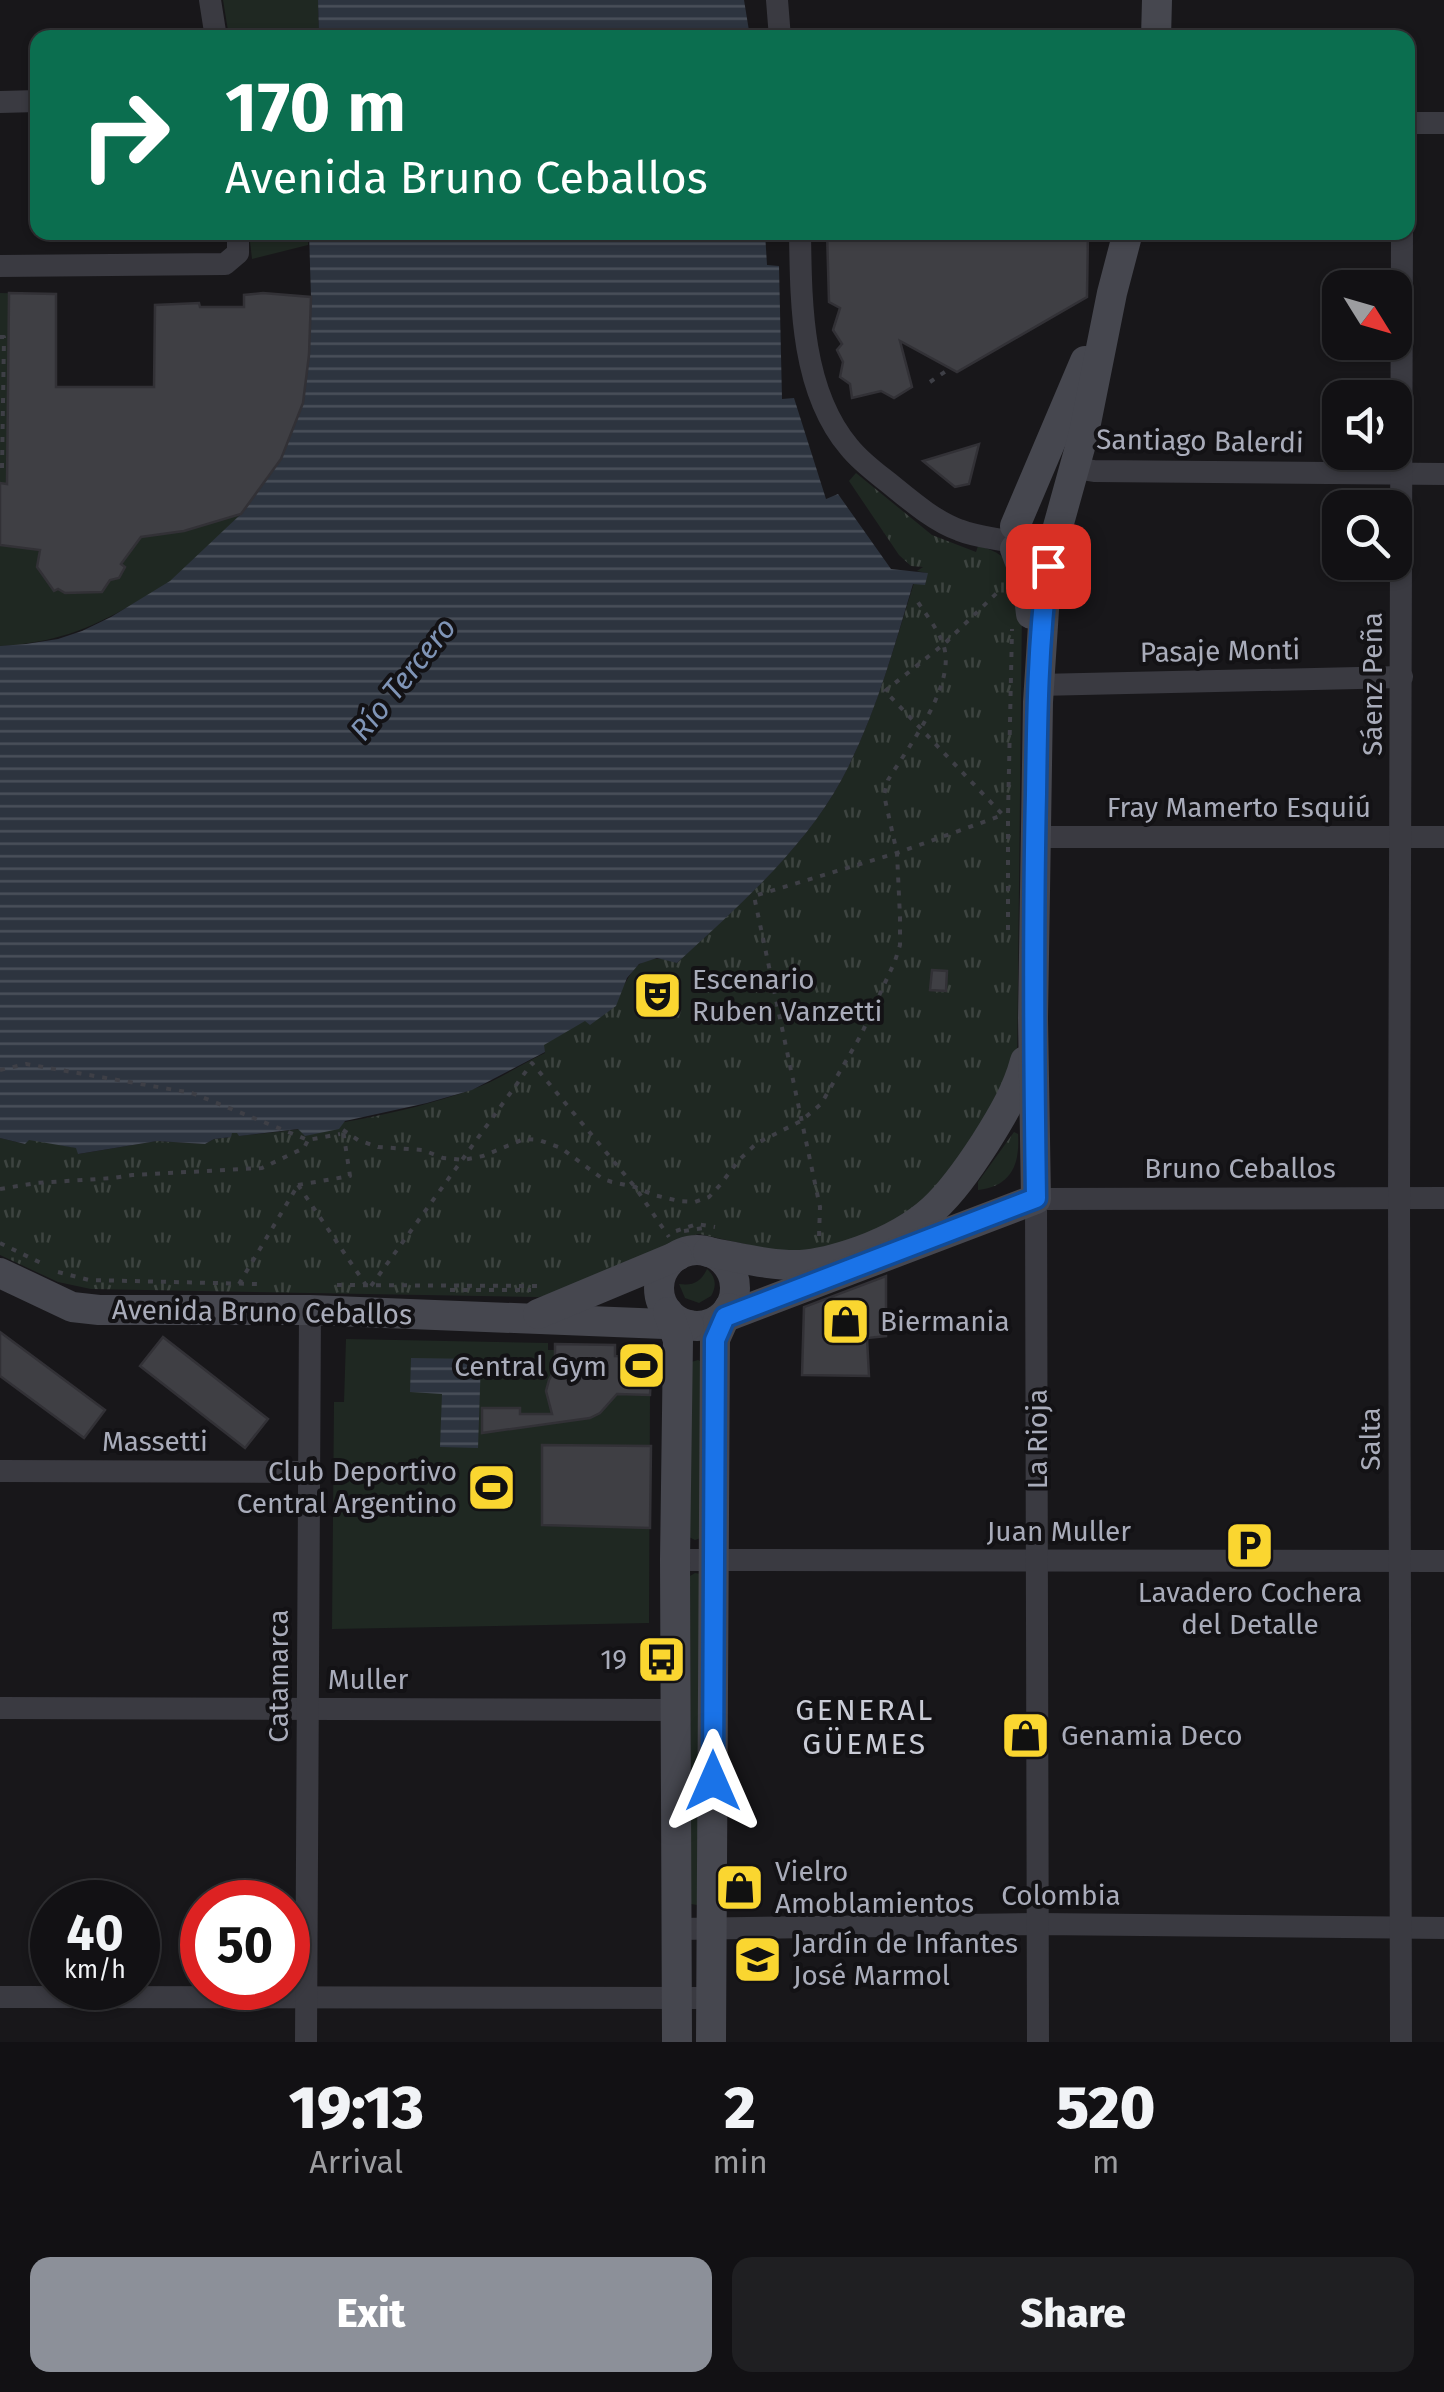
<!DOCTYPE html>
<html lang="en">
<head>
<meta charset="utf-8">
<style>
  body { margin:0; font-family:"Fira Sans",sans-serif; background:#1f1f22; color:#f1f3f6; height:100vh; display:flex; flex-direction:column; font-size:38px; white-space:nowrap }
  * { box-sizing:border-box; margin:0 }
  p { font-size:32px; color:#9c9da0 }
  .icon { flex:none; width:55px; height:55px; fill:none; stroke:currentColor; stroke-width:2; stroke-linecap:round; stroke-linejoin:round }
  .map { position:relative; height:2042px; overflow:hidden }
  .side { display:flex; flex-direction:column; background:#121114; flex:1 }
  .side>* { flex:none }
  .top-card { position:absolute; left:30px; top:30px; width:1385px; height:210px; border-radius:20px; box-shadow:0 2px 8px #0004,0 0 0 2px #313134; background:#0b6e4f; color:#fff; overflow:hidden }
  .needle { width:65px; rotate:127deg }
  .controls { position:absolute; left:1322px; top:270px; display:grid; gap:20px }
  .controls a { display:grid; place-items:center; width:90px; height:90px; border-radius:20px; background:#121114; box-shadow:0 2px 8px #0004,0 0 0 2px #313134; font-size:50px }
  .speed { position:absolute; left:30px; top:1880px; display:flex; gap:20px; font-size:50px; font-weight:700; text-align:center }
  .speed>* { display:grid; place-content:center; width:130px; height:130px; border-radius:50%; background:#121114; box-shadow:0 2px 8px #0004,0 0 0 2px #313134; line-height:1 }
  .speed small { font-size:25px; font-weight:400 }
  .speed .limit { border:15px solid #d22; background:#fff; color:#111 }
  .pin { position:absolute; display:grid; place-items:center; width:85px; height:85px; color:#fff; margin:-42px; border-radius:20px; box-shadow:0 5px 15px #0006 }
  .me { position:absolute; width:110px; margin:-55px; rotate:0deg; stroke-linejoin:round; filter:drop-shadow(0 0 8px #0008) }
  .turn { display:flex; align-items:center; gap:35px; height:210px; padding:0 30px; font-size:45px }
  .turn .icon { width:130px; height:130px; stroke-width:2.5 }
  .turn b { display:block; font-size:70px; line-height:85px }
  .eta { display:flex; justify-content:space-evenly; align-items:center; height:170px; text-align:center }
  .eta b { font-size:60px; font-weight:800; line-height:70px }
  .cta { display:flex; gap:20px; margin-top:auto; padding:20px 30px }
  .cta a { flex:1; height:115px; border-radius:20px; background:#8c9099; color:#fff; font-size:40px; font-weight:800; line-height:115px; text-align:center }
  .cta a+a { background:#1f1f22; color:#f1f3f6 }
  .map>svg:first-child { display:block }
  .grass { fill:#1f2822 }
  .park { fill:url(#park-tufts) }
  .water { fill:url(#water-rules) }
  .building { fill:#3f3f44; stroke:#323136; stroke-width:2.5 }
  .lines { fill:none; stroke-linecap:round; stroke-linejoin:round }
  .path { stroke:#3e3f46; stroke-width:4; stroke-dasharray:5 8; stroke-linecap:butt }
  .minor { stroke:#3a3a41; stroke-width:22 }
  .secondary { stroke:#46474f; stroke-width:30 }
  .route-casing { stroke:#114b97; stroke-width:25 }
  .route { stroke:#1a73e8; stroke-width:18 }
  .labels { text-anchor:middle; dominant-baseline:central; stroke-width:8; stroke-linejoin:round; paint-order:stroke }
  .street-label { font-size:28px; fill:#a9acba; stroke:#131215 }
  .poi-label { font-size:28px; fill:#a9acba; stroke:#131215; text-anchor:start }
  .water-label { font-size:30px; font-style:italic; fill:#7f94b6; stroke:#131215 }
  .neighbourhood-label { font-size:30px; letter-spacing:2.5px; fill:#caccd6; stroke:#131215 }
</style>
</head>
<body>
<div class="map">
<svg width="1444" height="2042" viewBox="0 0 1444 2042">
  <defs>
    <pattern id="park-tufts" width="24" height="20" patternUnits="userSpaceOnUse" patternTransform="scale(2.5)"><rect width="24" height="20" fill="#1f2822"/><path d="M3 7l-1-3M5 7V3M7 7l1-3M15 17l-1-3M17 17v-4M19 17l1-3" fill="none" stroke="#3d4440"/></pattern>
    <pattern id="water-rules" width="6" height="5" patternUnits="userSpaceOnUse" patternTransform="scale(2.5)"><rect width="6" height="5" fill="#2d343f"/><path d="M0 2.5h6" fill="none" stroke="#494f59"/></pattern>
  </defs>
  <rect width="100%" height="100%" fill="#18171a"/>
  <g class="grass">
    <path d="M223 0H318L319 37H229Z"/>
    <path d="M249 233H309L308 245 252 259Z"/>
    <path d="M0 293 56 294 55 401 9 402 7 484 0 540Z"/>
    <path d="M241 514C219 536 197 559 173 579 161 589 147 596 133 604 88 630 53 643 0 646V545L39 550 37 567 54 591 58 589 65 593 102 592 110 580 119 578 125 567 118 560 126 550 132 549 141 537 184 531Z"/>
    <path d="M707 1269C716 1277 717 1286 711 1296L699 1303 685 1298 679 1284C693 1286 701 1282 707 1269Z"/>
    <path d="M346 1339 548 1343V1350H555V1369L549 1380 546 1391 548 1398 568 1418C589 1421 605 1414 614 1394L650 1395 649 1623 332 1629 334 1402H344Z"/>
    <path d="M698 1360 702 1362 701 1538 695 1540 689 1537 691 1362Z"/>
    <path d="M695 1573 701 1574 697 1905 691 1904 690 1576Z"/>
  </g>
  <g class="park">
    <path d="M856 473 932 535 976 552 978 546C1014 554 1012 573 1022 604L1017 1071 917 1219 800 1256 699 1234 685 1237 555 1294 538 1297 91 1289 58 1282 0 1255V1138L24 1144 29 1139 77 1148 79 1154 157 1141 205 1144 214 1139 231 1137V1133H238L239 1136C315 1129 396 1116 468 1091 495 1082 520 1065 545 1053L543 1045C569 1030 593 1016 615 996 628 985 629 967 646 961 657 957 667 959 677 963 736 907 803 851 842 779 875 717 893 650 914 583L925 584 927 573 917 571 923 567 911 566 899 555 849 481Z"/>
    <path d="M1014 1132 1018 1134C1020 1165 1011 1186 978 1190V1182Z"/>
  </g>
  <g class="water">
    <path d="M318 0H744L750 37H319Z"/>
    <path d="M309 233H765L767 265 779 266 782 399 794 398 826 499 838 494 891 569 928 573 925 585 913 584C893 651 875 717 842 779 802 852 736 908 677 963L657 958 639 964 627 978 616 1006 590 1025 585 1021 544 1045 545 1052 472 1090 427 1103 345 1121 339 1129 305 1136 298 1129 239 1136 237 1133H232L231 1137 214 1139 205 1144 157 1141 78 1154 76 1148 29 1140 25 1144 0 1138V646L26 644 58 639 82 631 111 617 170 581 241 514 281 459 303 403 309 355 311 297Z"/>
    <path d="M411 1358 481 1359 478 1448 440 1447 442 1394 410 1392Z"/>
  </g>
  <g class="building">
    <path d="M827 232H1088L1087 297 957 372 900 341 912 387 894 398 881 391 852 398 850 384 840 377 843 362 837 350 842 344 833 330 840 308 829 302Z"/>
    <path d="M9 293 56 294V387H154L155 305 199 303 200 307H244V295L263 293 311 297 309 355 303 403 281 459 241 514 184 531 141 537 121 564 125 567 119 578 110 580 102 592 65 593 58 589 54 591 37 567 40 550 0 545V483L7 484Z"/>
    <path d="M979 444 969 484 955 487 923 461Z"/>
    <path d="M932 970 947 971 946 991 930 990Z"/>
    <path d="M886 1276V1336L867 1338 869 1376 802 1375 804 1307Z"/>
    <path d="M0 1332 105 1410 84 1438 0 1376Z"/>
    <path d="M163 1337 268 1419 245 1448 140 1366Z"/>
    <path d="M555 1344 615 1345V1356L652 1357 650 1395 617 1394 600 1413 590 1418 482 1433V1408H520V1414H552L546 1391 549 1380 555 1369Z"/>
    <path d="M542 1445 651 1446 650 1528 542 1525Z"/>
  </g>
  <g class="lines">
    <g class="path">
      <path d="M0 337H4L2 468 0 467"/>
      <path d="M930 382 946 371"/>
      <path d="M1008 930V815L1012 629"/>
      <path d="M0 1070 26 1064 192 1093 308 1140 340 1134"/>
      <path d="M343 1130 358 1140 378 1147 423 1150 443 1158 463 1160 483 1156 524 1139 539 1140 561 1148 603 1179 612 1182 635 1187 654 1195 679 1201 695 1202 709 1197 720 1185 739 1160 757 1143 801 1121 821 1104 861 1035 895 961 900 945V917L897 853 884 795 888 780C908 747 958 683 943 644 937 627 923 611 914 596"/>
      <path d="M298 1185 366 1285"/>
      <path d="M298 1185 350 1176 343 1130"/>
      <path d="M0 1189 36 1183 113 1178 132 1175 262 1168 304 1148 308 1140"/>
      <path d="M676 1231 697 1224 715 1227"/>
      <path d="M684 1231 704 1228"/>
      <path d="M819 1236 820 1207 754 896 897 853 1003 815 885 691 944 644 1002 588"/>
      <path d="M0 1243 41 1263"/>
      <path d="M58 1272 89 1280 257 1284"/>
      <path d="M239 1284 298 1185"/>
      <path d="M337 1285 537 1286"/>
      <path d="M371 1286 532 1063 635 1187 669 1237"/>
      <path d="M450 1290H531"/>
    </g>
    <g class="minor">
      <path d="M210 0 216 38"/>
      <path d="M777 0 780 38"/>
      <path d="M0 102 38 101"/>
      <path d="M1408 123H1444"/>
      <path d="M800 232C801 303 801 390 849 447 860 461 875 472 889 483 910 500 934 521 959 530 976 537 995 538 1012 542"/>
      <path d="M0 266 225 264 238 253V232"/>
      <path d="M1075 468 1094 471 1444 474"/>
      <path d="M1038 685 1402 677"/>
      <path d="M1035 837H1444"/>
      <path d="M0 1471 309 1472"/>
      <path d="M675 1560 1444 1561"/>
      <path d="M0 1708 675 1710"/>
      <path d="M677 1929 1039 1924 1444 1928"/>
      <path d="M0 1997 712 1998"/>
      <path d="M306 2042 310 1310"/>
      <path d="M1038 2042 1036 1199 1444 1198"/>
      <path d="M1401 2042 1399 1198 1402 232"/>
    </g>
    <g class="secondary">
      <path d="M1156 38 1157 0"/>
      <path d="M1015 526 1085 361"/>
      <path d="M1054 541 1084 433 1112 293 1128 232"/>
      <path d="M1015 549 1027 581 1031 614"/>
      <circle cx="697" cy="1288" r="38"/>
      <path d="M708 1252C738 1257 770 1266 800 1265 821 1264 840 1258 860 1251 925 1227 948 1200 985 1143 1002 1116 1017 1091 1025 1061"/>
      <path d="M0 1273 72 1307 99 1310H310L689 1325"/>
      <path d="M668 1312 678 1340 675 1560 677 2042"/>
      <path d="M538 1314 677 1256"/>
      <path d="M718 1320 1036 1199 1033 1018 1038 702 1046 579 1052 547"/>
      <path d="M711 2042 715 1339 729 1308"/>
    </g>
  </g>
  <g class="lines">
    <defs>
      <path id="route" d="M713 1781 715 1340 725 1317 1036 1198C1034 1064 1033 929 1036 794 1037 718 1038 641 1048 566"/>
    </defs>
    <use href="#route" class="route-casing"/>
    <use href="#route" class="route"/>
  </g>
  <defs>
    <symbol id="theatre-square" viewBox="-11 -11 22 22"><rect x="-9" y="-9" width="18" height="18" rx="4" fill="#fad630" stroke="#131215"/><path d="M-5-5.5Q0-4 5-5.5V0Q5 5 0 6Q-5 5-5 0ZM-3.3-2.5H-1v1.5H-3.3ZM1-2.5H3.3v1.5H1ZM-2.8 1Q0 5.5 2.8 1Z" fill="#111"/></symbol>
    <symbol id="shop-square" viewBox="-11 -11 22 22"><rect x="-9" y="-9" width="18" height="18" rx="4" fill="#fad630" stroke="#131215"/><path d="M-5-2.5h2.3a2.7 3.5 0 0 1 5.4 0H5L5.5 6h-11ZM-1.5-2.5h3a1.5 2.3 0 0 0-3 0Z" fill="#111"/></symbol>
    <symbol id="stadium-square" viewBox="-11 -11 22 22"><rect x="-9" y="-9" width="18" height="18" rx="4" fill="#fad630" stroke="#131215"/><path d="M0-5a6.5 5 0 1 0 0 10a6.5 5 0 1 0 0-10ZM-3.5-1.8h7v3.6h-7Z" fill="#111"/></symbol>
    <symbol id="parking-square" viewBox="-11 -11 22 22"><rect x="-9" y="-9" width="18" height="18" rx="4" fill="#fad630" stroke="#131215"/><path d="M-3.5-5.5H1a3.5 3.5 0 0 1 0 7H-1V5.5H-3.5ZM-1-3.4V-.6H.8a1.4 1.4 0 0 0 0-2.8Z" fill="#111"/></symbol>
    <symbol id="bus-square" viewBox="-11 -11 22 22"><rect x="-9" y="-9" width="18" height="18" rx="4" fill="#fad630" stroke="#131215"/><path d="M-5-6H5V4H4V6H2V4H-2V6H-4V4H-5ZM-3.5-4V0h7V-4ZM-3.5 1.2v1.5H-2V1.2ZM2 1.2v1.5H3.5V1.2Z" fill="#111"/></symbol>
    <symbol id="school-square" viewBox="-11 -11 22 22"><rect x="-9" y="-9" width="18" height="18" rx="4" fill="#fad630" stroke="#131215"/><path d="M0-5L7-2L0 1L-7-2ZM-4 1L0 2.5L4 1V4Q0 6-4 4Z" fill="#111"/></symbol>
  </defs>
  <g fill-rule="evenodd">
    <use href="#theatre-square" x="630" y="968" width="55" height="55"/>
    <use href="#shop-square" x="818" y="1294" width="55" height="55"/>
    <use href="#stadium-square" x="614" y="1338" width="55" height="55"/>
    <use href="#stadium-square" x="464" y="1460" width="55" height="55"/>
    <use href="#parking-square" x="1222" y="1518" width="55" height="55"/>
    <use href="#bus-square" x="634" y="1632" width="55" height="55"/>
    <use href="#shop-square" x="998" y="1708" width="55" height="55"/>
    <use href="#shop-square" x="712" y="1860" width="55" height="55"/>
    <use href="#school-square" x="730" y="1932" width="55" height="55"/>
  </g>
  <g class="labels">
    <g class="street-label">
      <text transform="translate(1200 441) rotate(1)">Santiago Balerdi</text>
      <text transform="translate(1220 651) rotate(-1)">Pasaje Monti</text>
      <text transform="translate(1372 684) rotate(-90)">Sáenz Peña</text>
      <text x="1239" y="807">Fray Mamerto Esquiú</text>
      <text x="1240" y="1168">Bruno Ceballos</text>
      <text transform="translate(262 1312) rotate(1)">Avenida Bruno Ceballos</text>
      <text transform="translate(1037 1439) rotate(-90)">La Rioja</text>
      <text transform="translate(1370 1439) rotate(-90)">Salta</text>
      <text x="155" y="1441">Massetti</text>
      <text x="1059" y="1531">Juan Muller</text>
      <text transform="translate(278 1676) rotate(-90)">Catamarca</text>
      <text x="368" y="1679">Muller</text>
      <text x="1061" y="1895">Colombia</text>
    </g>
    <g class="poi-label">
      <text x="692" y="979">Escenario<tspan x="692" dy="32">Ruben Vanzetti</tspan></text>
      <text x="880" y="1321">Biermania</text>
      <text x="607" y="1366" text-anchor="end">Central Gym</text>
      <text x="457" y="1471" text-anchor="end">Club Deportivo<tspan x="457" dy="32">Central Argentino</tspan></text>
      <text x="1250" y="1592" text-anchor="middle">Lavadero Cochera<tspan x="1250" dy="32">del Detalle</tspan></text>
      <text x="627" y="1659" text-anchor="end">19</text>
      <text x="1061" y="1735">Genamia Deco</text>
      <text x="775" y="1871">Vielro<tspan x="775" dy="32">Amoblamientos</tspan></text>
      <text x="793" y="1943">Jardín de Infantes<tspan x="793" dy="32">José Marmol</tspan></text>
    </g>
    <g class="water-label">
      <text transform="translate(403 679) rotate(-51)">Río Tercero</text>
    </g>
    <g class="neighbourhood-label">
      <text x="865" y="1710">GENERAL<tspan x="865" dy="34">GÜEMES</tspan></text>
    </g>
  </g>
</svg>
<div class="controls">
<a><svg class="needle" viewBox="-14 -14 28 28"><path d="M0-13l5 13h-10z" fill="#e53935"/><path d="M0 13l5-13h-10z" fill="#9c9da0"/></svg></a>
<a><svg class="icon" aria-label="sound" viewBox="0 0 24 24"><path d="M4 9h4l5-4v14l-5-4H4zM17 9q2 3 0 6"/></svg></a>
<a><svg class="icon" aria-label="search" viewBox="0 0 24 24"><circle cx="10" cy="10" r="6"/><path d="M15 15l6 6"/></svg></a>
</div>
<div class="speed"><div>40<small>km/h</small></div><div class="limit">50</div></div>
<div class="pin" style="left:1048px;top:566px;background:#d93025"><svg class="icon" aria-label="arrive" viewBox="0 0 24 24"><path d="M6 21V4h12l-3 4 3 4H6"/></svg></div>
<svg class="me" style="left:713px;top:1781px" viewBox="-20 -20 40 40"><path d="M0-17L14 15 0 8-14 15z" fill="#1a73e8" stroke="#fff" stroke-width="4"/></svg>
<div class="top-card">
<div class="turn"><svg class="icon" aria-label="right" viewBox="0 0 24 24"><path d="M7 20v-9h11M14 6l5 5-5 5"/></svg><div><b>170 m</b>Avenida Bruno Ceballos</div></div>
</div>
</div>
<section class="side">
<div class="eta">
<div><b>19:13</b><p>Arrival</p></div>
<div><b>2</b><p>min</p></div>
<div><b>520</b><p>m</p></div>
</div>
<div class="cta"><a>Exit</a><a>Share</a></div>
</section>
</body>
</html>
